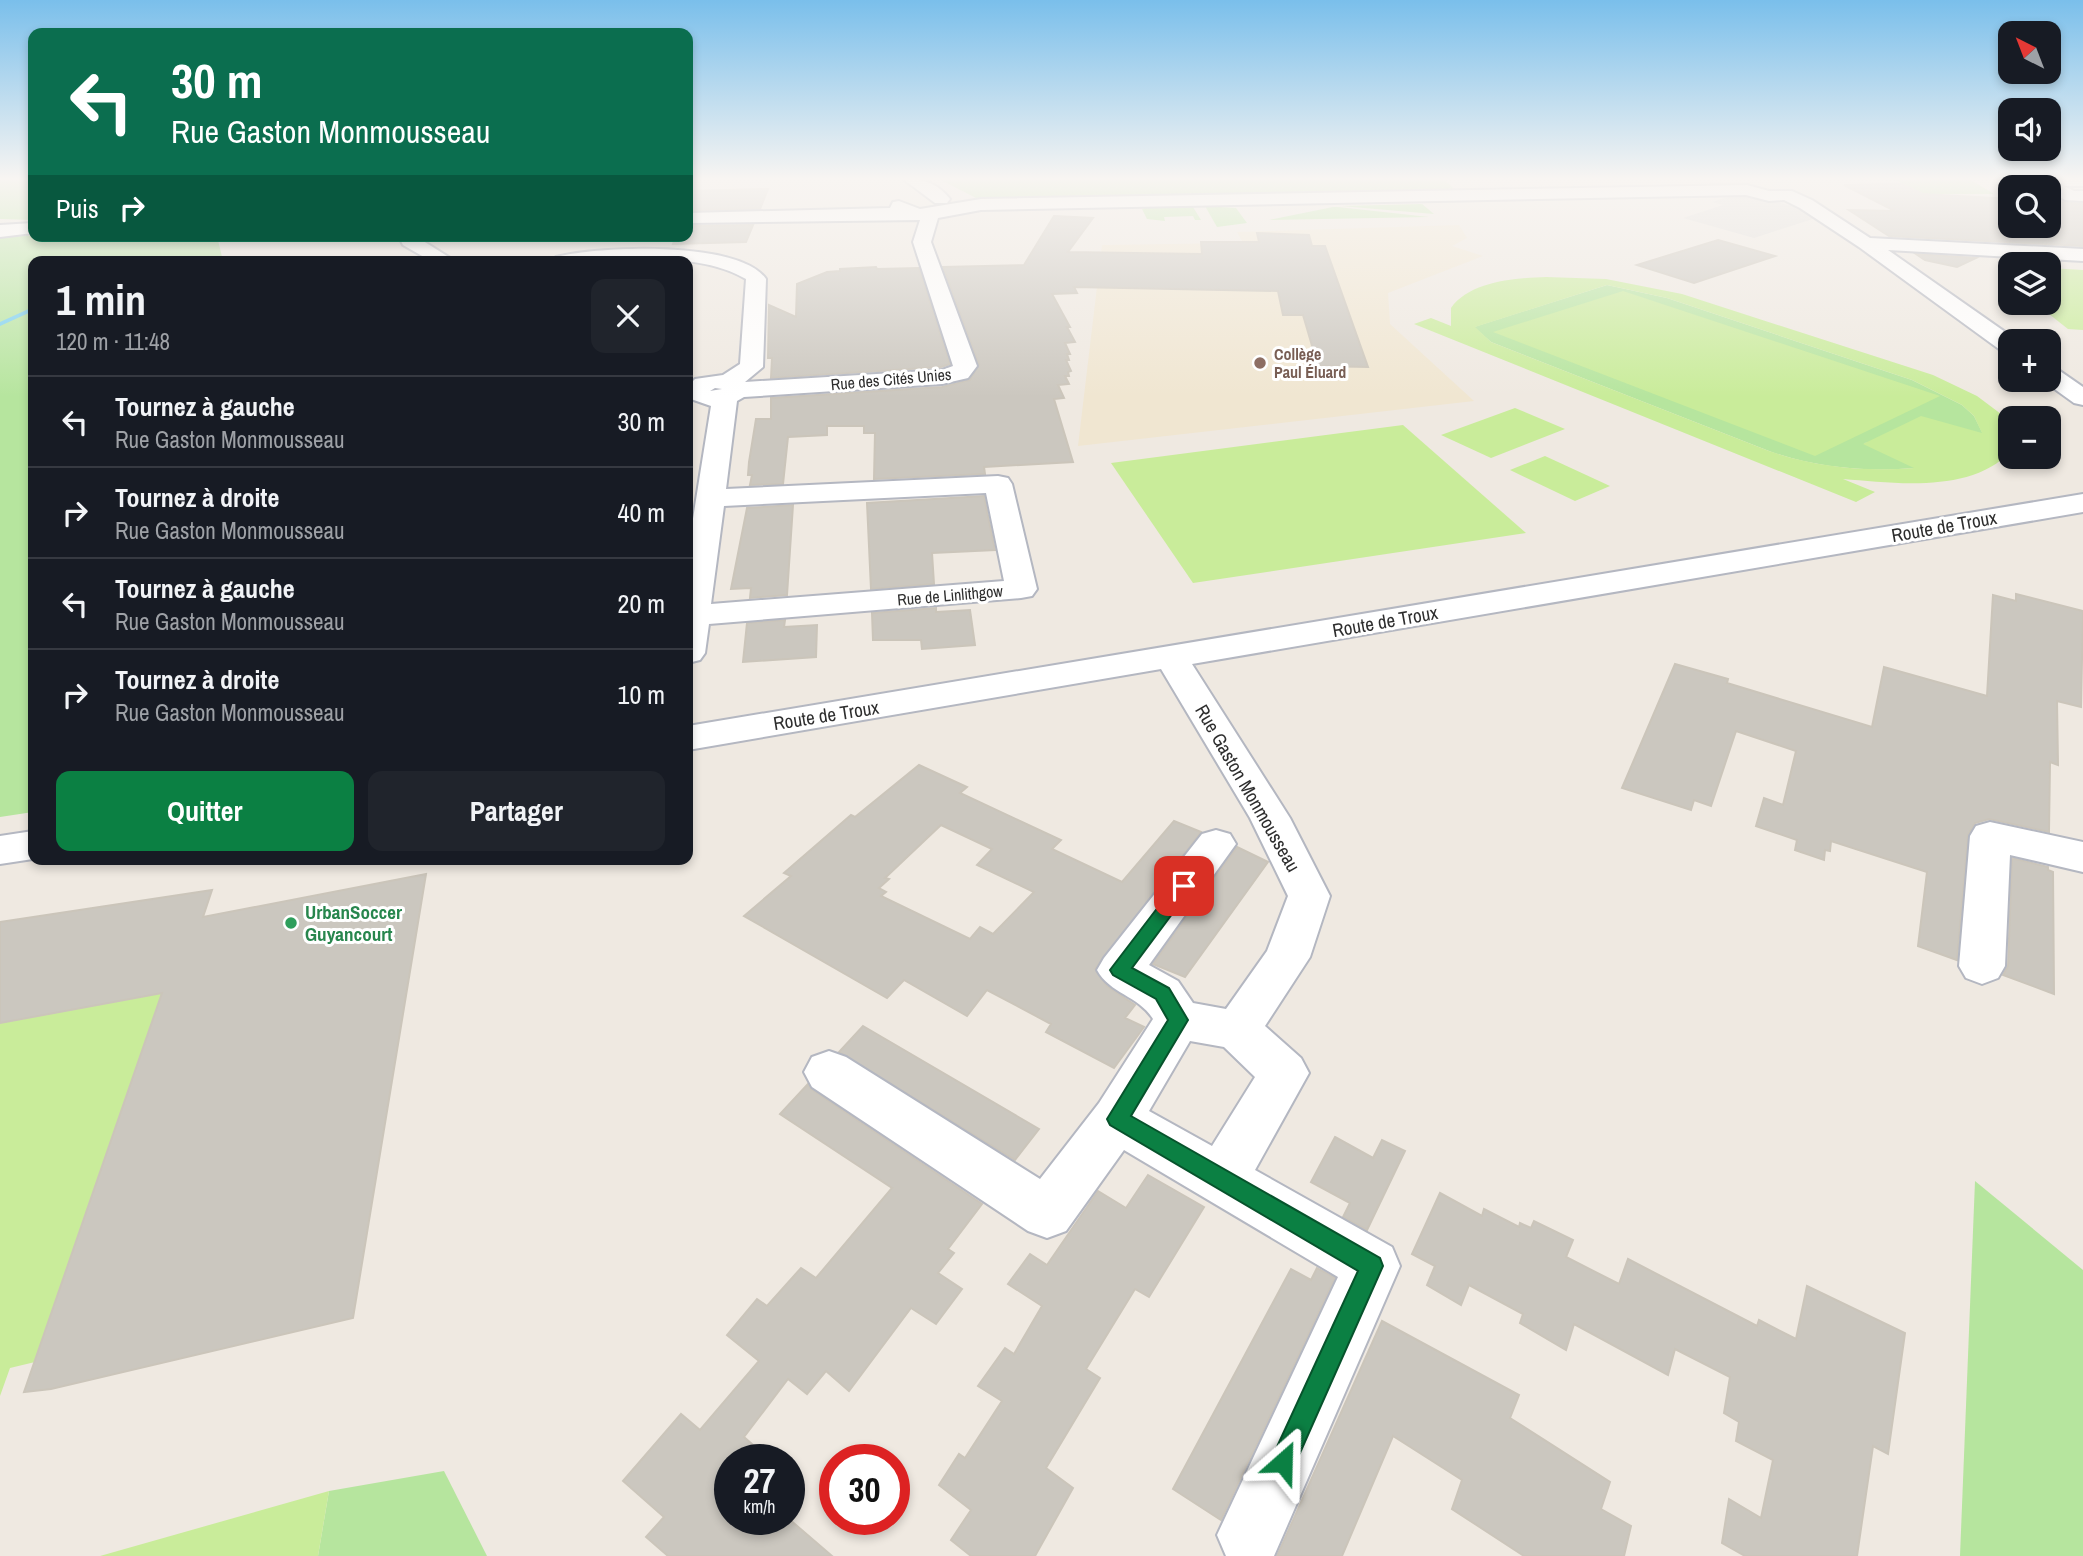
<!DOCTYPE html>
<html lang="fr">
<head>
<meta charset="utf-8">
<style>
  body { margin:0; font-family:"Archivo Narrow",sans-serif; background:#20242c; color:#f1f3f6; height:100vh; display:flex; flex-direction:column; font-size:26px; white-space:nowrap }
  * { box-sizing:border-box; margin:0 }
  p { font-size:23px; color:#9ea1a6 }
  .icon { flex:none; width:38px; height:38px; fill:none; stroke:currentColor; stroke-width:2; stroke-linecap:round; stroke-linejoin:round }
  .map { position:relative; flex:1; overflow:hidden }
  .sheet { position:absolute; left:28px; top:256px; width:665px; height:609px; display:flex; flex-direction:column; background:#171b24; border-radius:14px; box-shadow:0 4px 10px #0003 }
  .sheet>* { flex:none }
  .banner { position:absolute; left:28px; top:28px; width:665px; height:214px; border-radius:14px; box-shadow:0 4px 10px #0003; background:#0b6e4f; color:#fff; overflow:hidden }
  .needle { width:46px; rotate:318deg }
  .tools { position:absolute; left:1998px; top:21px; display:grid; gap:14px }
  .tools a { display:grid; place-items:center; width:63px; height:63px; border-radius:14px; background:#171b24; box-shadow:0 4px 10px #0003; font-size:35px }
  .speed { position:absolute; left:714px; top:1444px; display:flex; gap:14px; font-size:35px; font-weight:700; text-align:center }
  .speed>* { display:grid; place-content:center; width:91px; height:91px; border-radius:50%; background:#171b24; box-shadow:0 4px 10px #0003; line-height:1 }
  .speed small { font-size:18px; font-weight:400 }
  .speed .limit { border:10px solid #d22; background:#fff; color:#111 }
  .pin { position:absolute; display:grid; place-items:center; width:60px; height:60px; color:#fff; margin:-30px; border-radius:14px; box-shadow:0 4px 10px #0006 }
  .me { position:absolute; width:77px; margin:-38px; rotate:25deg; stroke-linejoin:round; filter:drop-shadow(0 0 5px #0008) }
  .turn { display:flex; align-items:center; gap:24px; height:147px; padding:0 28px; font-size:32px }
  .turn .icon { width:91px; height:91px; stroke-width:2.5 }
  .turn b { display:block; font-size:49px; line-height:60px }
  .then { display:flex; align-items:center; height:66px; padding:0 28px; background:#0003; gap:14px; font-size:26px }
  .round { display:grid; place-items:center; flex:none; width:74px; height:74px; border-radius:14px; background:#20242c }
  .headline { display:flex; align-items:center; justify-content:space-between; height:119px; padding:0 28px }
  h1 { font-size:42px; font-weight:800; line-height:52px }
  .button { display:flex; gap:14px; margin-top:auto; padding:14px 28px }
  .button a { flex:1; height:80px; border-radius:14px; background:#0b8043; color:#fff; font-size:28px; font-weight:800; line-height:80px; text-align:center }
  .button a+a { background:#20242c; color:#f1f3f6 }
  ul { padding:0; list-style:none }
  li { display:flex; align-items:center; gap:21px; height:91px; padding:0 28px; border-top:2px solid #363941 }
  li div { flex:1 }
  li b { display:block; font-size:26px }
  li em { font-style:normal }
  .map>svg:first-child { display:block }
  .education { fill:#f0e6d1 }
  .green { fill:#b6e59e }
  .pitch { fill:#c9ec9a; fill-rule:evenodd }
  .plaza { fill:#dfdcd8 }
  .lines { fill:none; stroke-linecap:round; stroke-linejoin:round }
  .stream { fill:#75cff0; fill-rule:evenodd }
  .building { fill:#cbc7bf; stroke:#cbc5ba; stroke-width:2; fill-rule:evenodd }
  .minor-casing { stroke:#b4b7c1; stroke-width:4 }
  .minor { fill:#fff; fill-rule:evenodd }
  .route { fill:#0b8043; stroke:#07532c; stroke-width:2 }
  .education-dot { fill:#8d6e63; stroke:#fff; stroke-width:2.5 }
  .leisure-dot { fill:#2e9e5b; stroke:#fff; stroke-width:2.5 }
  .labels { text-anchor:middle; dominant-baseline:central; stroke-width:6; stroke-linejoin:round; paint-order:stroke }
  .far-education-label { font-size:16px; font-weight:bold; fill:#785e54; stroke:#fff; text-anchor:start }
  .far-street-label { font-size:16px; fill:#2e2e2e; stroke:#fff }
  .street-label { font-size:19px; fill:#2e2e2e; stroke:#fff }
  .leisure-label { font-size:19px; font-weight:bold; fill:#27864d; stroke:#fff; text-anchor:start }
</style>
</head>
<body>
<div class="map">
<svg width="2083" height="1556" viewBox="0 0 2083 1556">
  <rect width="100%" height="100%" fill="#efe9e1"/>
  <path class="education" d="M1459 225 1467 238 1452 246 1483 256 1388 293 1390 324 1474 401 1078 446 1102 245 1243 243 1237 232Z"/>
  <g class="green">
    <path d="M0 179H33V220L0 219Z"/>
    <path d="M939 179H1444L1457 192 978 199Z"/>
    <path d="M1894 179H1993L1971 180 1994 194H1923Z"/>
    <path d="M1422 204 1434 214 1341 206H1342Z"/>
    <path d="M1148 206 1193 207 1201 220H1195L1193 216 1164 217 1165 221 1147 219 1142 209Z"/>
    <path d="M1205 206 1236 208 1247 223 1217 227Z"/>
    <path d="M1333 207H1338L1429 217 1269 220Z"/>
    <path d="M33 235 217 236 223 261H33V812L0 817V236Z"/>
    <path d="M1607 285 1667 298 1912 380 1962 405 1974 416 1983 434 1864 443 1916 468C1866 472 1816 468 1769 451L1491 342 1474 327Z"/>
    <path d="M1975 1181 2083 1270V1556H1960Z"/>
    <path d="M444 1471 487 1556H318L329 1491Z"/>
  </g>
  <g class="pitch">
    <path d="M2049 268 2083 270V330L2068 329 2035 303H2049Z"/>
    <path d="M1546 277 1606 279 1682 294 1933 375 1977 396 2009 420 2011 451C1971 494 1895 483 1843 479L1875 492 1856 502 1414 324 1431 318 1451 326V308C1470 281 1516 278 1546 277ZM1607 285 1667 298 1912 380 1962 405 1974 416 1982 433 1921 416 1863 444 1914 468C1865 472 1815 467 1769 451L1491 342 1475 327Z"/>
    <path d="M1623 291 1940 396 1815 456 1493 332Z"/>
    <path d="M1515 408 1565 429 1491 458 1441 435Z"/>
    <path d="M1403 425 1526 533 1193 583 1111 463Z"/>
    <path d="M1545 456 1610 486 1575 501 1510 470Z"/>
    <path d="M162 993 35 1362 10 1368 0 1396V1023Z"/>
    <path d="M329 1491 318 1556H100Z"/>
  </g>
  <path class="plaza" d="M1741 193 1808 210 1819 217 1754 238 1683 218 1723 205 1712 202Z"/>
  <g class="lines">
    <path class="stream" d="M33 307V311L0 326V322Z"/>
  </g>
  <g class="building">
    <path d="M1902 184 1923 194 2011 199V226H2049V201L2083 204V246L1889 236 1849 210 1895 211 1844 185Z"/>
    <path d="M768 189 760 209 688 210V191Z"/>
    <path d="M1054 216 1093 218 1068 252 1202 254 1201 242H1259L1257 233 1309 235 1312 246H1325L1368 367 1318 366 1303 315H1283L1278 291 1074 287 1077 293 1052 294 1070 327H1067L1075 342 1065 343 1070 354H1067L1069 360H1066L1071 371 1068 372 1069 376H1065L1069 384 1058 385 1064 398 1054 399 1073 462 984 467 985 474 874 479 875 433H864V426H827V435L788 437 783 484 750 485 752 475H748L749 462 756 419H771V398L942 387 970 380 979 365 943 267 1024 265Z"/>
    <path d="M753 225 746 242 673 244 676 236H688V226Z"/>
    <path d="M1718 240 1775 256 1694 283 1637 265Z"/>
    <path d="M1916 254 1976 258 1957 267 1925 260Z"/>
    <path d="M876 267 877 269 919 268 950 364 941 367 771 378 772 358H768L769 305 796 317 797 284 827 272 840 271V269Z"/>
    <path d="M984 496 995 550 932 553 934 584 871 589 867 503Z"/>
    <path d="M793 505 787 595 750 598 751 588 731 589 747 508Z"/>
    <path d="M2016 594 2083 611 2081 707 2057 701 2058 765 2050 762 2049 832 1989 819 1975 823 1968 835 1957 960 1918 946 1927 872 1831 841 1830 851 1825 850 1824 860 1795 850 1797 840 1756 826 1764 798 1783 805 1796 751 1736 731 1711 806 1694 800 1691 810 1622 788 1675 664 1728 679 1727 683 1872 727 1884 667 1987 696 1993 595 2016 601Z"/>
    <path d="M936 608V612L970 610 975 645 922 649 921 640H873L872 613Z"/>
    <path d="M785 620 784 627 817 625 816 657 743 662 747 623Z"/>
    <path d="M919 765 967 787 960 793 1061 840 1052 849 1122 882 1174 821 1201 832 1095 969 1107 986 1135 1005 1125 1018 1144 1027 1114 1068 1046 1032 1051 1024 987 990 967 1016 904 980 887 998 744 916 791 876 784 873 851 815 855 817ZM941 825 992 849 977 865 1034 892 993 934 980 927 970 939 881 896 886 892 879 888 889 879 885 878Z"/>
    <path d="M1237 847 1268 862 1185 977 1153 964Z"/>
    <path d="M2012 858 2048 867V870L2053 872 2054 994 2003 975 2008 966Z"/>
    <path d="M426 874 353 1318 51 1389 24 1392 162 993 0 1023V922L212 890 203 917Z"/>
    <path d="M863 1026 1039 1129 1015 1160 839 1052Z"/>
    <path d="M808 1084 811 1089 982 1204 948 1249 954 1253 938 1273 962 1289 936 1324 911 1308 849 1391 826 1371 807 1394 788 1379 744 1437 770 1460H730V1519H789L832 1556H668L646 1537 664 1517 623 1481 681 1414 700 1430 759 1361 727 1335 757 1299 767 1306 801 1268 816 1278 892 1188 780 1114Z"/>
    <path d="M1335 1137 1373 1158 1382 1140 1405 1151 1367 1230 1343 1217 1350 1203 1311 1182Z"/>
    <path d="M1148 1175 1204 1207 1149 1297 1135 1289 1086 1369 1100 1378 1046 1468 1073 1488 1035 1556H971L951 1540 971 1510 939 1485 959 1454 965 1458 1002 1401 978 1386 1005 1348 1014 1354 1042 1306 1008 1284 1030 1254 1047 1265 1098 1191 1126 1208Z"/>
    <path d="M1440 1193 1482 1216 1484 1209 1519 1227 1520 1223 1531 1228 1534 1221 1573 1240 1566 1257 1619 1284 1628 1259 1757 1326 1759 1320 1796 1339 1807 1286 1905 1333 1888 1454 1873 1446 1857 1556H1745L1722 1543 1729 1499 1761 1518 1773 1460 1736 1441 1739 1422 1724 1413 1730 1377 1675 1349 1668 1375 1574 1324 1566 1350 1520 1323 1523 1314 1469 1285 1461 1305 1427 1285 1435 1266 1412 1254Z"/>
    <path d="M1317 1268 1335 1278 1221 1520 1173 1489 1291 1269 1311 1280Z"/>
    <path d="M1382 1321 1519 1395 1510 1418 1610 1482 1601 1509 1631 1526 1624 1556H1524L1452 1509 1462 1480 1393 1436 1342 1556H1277Z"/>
  </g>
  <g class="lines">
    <defs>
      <g id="minor">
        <path d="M903 179C923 179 936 182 950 199L947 203H935Z"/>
        <path d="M2083 179V186H2064L2074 191H2083V201L2065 200 2049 191V187H2043L2034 180Z"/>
        <path d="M1747 185 1769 191H1792L1812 200 1870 238 2083 249V261L1888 250 2018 341H2011V354L2003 352 1859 247 1800 208 1784 200 1769 201 1746 195 981 210 938 218 931 242 977 366 968 378 942 384 744 397 737 401 726 489 998 476 1008 478 1012 484 1037 589 1032 596 1021 598 709 624 705 653 700 660 688 663V550L711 406 688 398V386L695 379 723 375 740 364 746 279C696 249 612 261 553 261L556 257C599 246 739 240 766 279L763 367 745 382 942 370 953 366 913 242 920 220 688 223V213L890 208 893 202 899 201 920 209 981 199ZM715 388 722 389 710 391ZM986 493 1004 581 711 604 724 506Z"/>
        <path d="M33 223V233L0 237V225Z"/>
        <path d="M403 236H421L420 239 455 261H431L403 245 401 241Z"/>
        <path d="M2049 367 2057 369 2083 387V405L2074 403 2042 380H2049Z"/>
        <path d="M2083 494V512L1192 664 1290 818 1330 896 1310 957 1265 1026 1301 1058 1309 1073 1255 1170 1392 1247 1400 1266 1274 1556H1226L1217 1535 1338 1277 1124 1150 1066 1231 1047 1238 1028 1231 812 1087 804 1072 812 1057 829 1051 846 1057 1040 1179 1099 1103 1153 1019C1139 996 1110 994 1097 970L1104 958 1202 834 1216 830 1230 834 1236 844 1149 965 1178 981 1193 1003 1226 1009 1267 951 1288 896 1250 818 1161 669 688 750V726ZM1190 1041 1224 1047 1255 1077 1212 1146 1149 1111Z"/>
        <path d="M1990 822 2083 842V872L2010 855 2005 966 1998 978 1982 984 1966 978 1959 966 1970 836 1976 826Z"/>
        <path d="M33 831V859L0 864V836Z"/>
      </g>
    </defs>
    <use href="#minor" class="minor-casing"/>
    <use href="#minor" class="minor"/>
  </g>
  <linearGradient id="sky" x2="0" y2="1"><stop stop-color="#7abfeb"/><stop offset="0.45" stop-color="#f8f5f2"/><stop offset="1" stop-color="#f8f5f2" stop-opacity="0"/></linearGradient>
  <rect width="2083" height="397" fill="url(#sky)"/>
  <path class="route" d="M1184 879 1190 881 1193 886 1190 890 1132 968 1169 988 1188 1020 1131 1116 1380 1258 1383 1266 1292 1471 1283 1475 1274 1471 1270 1462 1358 1271 1110 1125 1107 1119 1168 1020 1156 999 1113 975 1110 970 1178 881Z"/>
  <circle class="education-dot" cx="1260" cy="363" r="7"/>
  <circle class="leisure-dot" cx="291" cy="923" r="7"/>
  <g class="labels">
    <g class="far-education-label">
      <text x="1274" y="354">Collège<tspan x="1274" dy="18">Paul Éluard</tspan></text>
    </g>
    <g class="far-street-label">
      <text transform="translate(891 379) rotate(-5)">Rue des Cités Unies</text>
      <text transform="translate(950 595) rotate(-5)">Rue de Linlithgow</text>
    </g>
    <g class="street-label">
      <text transform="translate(1944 526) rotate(-10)">Route de Troux</text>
      <text transform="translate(1385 621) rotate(-10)">Route de Troux</text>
      <text transform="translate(826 715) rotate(-9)">Route de Troux</text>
      <text transform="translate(1248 788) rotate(60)">Rue Gaston Monmousseau</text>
    </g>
    <g class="leisure-label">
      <text x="305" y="912">UrbanSoccer<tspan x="305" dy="22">Guyancourt</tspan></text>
    </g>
  </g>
</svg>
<div class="tools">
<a><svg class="needle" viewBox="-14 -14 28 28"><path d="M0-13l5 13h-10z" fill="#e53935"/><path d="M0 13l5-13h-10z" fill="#9ea1a6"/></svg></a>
<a><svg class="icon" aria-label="sound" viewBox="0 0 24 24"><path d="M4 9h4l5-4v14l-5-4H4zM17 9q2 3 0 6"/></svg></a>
<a><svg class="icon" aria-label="search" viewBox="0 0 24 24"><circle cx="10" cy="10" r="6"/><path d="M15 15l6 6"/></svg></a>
<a><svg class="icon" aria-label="layers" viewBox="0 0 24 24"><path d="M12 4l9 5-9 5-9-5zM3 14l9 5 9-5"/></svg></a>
<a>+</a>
<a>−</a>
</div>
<div class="speed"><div>27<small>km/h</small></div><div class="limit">30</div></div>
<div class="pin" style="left:1184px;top:886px;background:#d93025"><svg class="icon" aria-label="arrive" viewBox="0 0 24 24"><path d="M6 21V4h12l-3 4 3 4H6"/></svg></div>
<svg class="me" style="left:1283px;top:1462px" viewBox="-20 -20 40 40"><path d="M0-17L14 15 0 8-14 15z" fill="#0b8043" stroke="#fff" stroke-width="4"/></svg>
<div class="banner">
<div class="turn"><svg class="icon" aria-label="left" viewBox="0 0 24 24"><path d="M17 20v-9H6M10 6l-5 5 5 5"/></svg><div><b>30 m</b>Rue Gaston Monmousseau</div></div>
<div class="then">Puis<svg class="icon" aria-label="right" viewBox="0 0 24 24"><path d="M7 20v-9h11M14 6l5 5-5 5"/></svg></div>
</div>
<section class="sheet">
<div class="headline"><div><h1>1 min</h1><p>120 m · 11:48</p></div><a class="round"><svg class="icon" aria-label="close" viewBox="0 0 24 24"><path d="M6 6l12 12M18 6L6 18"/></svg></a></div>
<ul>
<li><svg class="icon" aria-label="left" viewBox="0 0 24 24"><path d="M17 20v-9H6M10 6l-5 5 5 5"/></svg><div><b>Tournez à gauche</b><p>Rue Gaston Monmousseau</p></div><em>30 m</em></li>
<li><svg class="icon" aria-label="right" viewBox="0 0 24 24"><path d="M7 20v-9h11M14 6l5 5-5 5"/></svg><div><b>Tournez à droite</b><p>Rue Gaston Monmousseau</p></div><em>40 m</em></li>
<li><svg class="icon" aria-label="left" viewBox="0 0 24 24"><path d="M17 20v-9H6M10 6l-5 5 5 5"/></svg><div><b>Tournez à gauche</b><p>Rue Gaston Monmousseau</p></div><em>20 m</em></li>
<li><svg class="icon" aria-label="right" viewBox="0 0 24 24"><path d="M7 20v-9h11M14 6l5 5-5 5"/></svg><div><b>Tournez à droite</b><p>Rue Gaston Monmousseau</p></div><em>10 m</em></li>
</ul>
<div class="button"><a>Quitter</a><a>Partager</a></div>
</section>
</div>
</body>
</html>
